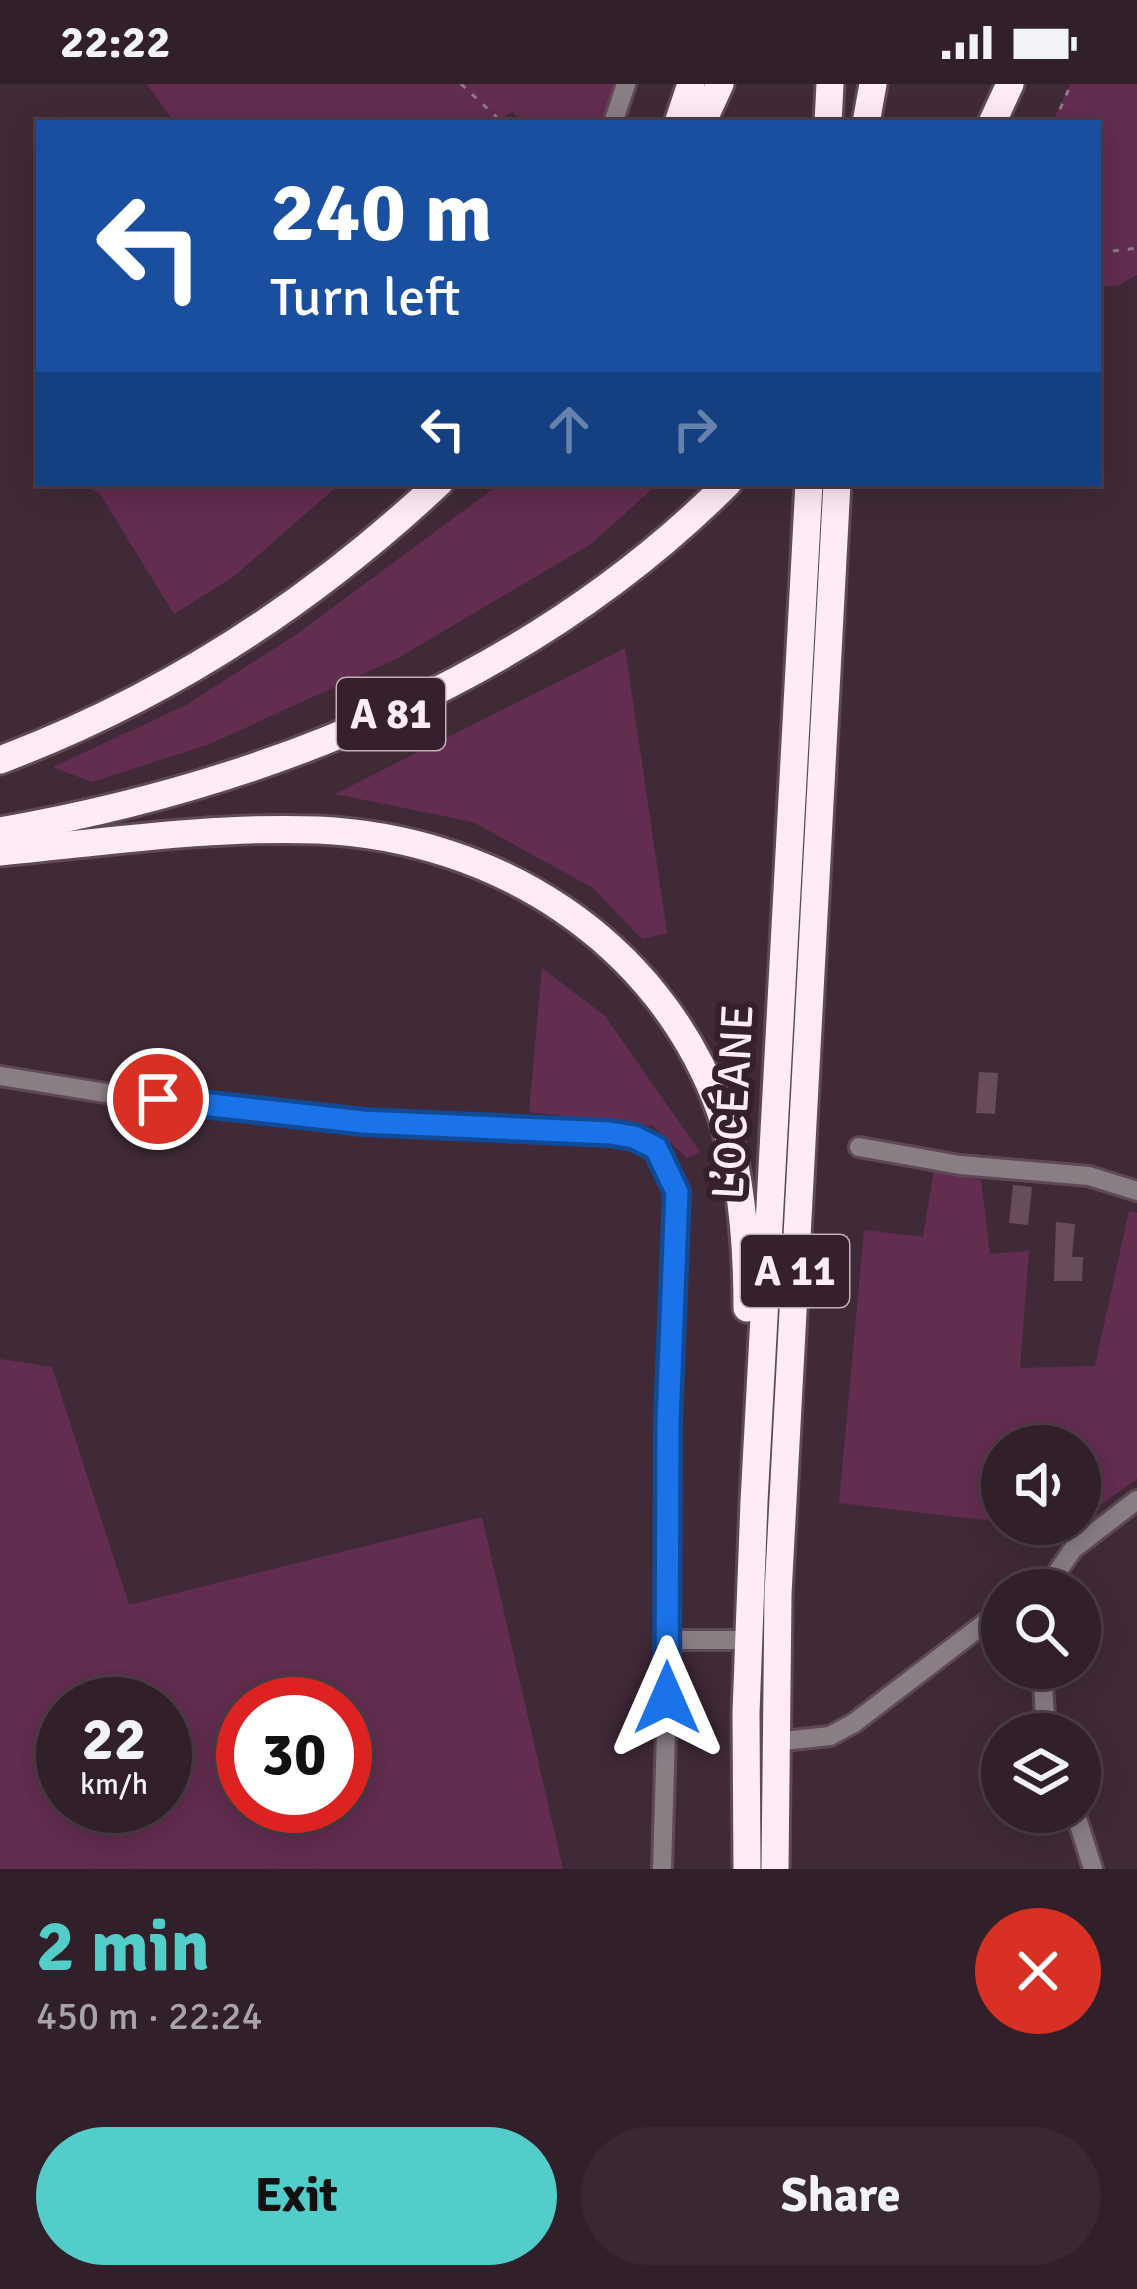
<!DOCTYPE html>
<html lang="en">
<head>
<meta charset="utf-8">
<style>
  body { margin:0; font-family:Signika,sans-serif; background:#392832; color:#f1f3f6; height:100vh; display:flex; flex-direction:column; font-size:45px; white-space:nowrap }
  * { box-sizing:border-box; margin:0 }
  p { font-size:39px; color:#a8a3a8 }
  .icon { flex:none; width:66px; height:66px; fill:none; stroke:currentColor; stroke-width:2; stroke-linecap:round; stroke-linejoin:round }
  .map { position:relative; height:1785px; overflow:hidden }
  .side { display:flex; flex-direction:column; background:#31202a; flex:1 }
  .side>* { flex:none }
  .guide { position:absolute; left:36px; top:36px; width:1065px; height:366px; border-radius:0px; box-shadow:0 6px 30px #0003,0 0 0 3px #4c3e47; background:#1a4fa0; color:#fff; overflow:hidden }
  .controls { position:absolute; left:981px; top:1341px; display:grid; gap:24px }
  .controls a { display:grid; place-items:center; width:120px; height:120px; border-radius:50%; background:#31202a; box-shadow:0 6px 30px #0003,0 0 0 3px #4c3e47; font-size:60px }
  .speed { position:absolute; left:36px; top:1593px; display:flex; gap:24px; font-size:60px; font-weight:700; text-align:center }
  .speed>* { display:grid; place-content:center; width:156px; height:156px; border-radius:50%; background:#31202a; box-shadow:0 6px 30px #0003,0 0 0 3px #4c3e47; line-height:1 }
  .speed small { font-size:30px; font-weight:400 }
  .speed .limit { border:18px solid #d22; background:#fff; color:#111 }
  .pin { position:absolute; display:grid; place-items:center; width:102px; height:102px; color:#fff; margin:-51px; border:6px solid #fff; border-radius:50%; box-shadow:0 3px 12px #0007 }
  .me { position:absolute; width:132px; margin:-66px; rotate:0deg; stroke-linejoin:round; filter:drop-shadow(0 0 9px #0008) }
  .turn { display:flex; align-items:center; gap:42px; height:252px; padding:0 36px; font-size:54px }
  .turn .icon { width:156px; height:156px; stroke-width:2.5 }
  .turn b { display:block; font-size:84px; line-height:102px }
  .lanes { display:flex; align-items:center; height:114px; padding:0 36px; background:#0003; justify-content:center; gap:60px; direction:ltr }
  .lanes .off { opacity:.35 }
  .round { display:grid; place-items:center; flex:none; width:126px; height:126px; border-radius:63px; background:#392832 }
  .summary { display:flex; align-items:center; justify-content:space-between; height:204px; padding:0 36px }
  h1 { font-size:72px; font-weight:700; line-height:90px; color:#53cdca }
  .button { display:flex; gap:24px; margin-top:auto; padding:24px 36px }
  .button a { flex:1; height:138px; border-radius:72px; background:#53cdca; color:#111; font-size:48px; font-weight:700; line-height:138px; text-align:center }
  .button a+a { background:#392832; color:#f1f3f6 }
  .status { display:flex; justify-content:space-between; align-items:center; height:84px; padding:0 60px; background:#31202a; direction:ltr }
  .status svg { height:33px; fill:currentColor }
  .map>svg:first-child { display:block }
  .green { fill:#632d50; fill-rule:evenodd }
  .building { fill:#674d5c }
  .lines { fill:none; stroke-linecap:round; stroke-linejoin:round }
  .minor-casing { stroke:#5f4956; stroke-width:24 }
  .highway-casing { stroke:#5f4956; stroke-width:33 }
  .path { stroke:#8e7a86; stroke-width:3; stroke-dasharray:6 9; stroke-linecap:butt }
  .minor { stroke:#8a7e85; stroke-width:18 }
  .highway { stroke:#feebf6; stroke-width:27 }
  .route-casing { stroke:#114b97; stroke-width:30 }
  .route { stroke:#1a73e8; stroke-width:21 }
  .labels { text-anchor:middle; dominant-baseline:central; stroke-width:12; stroke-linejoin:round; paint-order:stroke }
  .shield { fill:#36202e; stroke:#c1afb9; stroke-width:3 }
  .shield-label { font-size:42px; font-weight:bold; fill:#fcecf5 }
  .street-label { font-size:45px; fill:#fcecf5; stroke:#36202e }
</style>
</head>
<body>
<div class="status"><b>22:22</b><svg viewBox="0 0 49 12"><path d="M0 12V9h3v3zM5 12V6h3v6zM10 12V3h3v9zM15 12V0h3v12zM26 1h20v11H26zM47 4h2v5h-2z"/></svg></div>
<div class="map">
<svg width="1137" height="1785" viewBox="0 0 1137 1785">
  <rect width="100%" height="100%" fill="#412a38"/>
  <g class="green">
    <path d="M147 0H623L620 39H524L512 28 494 39H175Z"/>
    <path d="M1070 0H1137V191L1117 202H1098V39H1052Z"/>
    <path d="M80 399H341L233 493 174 530 100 410Z"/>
    <path d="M501 399H659L591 460 398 574 210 660 92 698 53 683 186 621 297 550Z"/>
    <path d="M625 564 667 849 642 855 593 804 473 738 335 710Z"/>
    <path d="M542 884 605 932 700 1068 687 1074 653 1042 529 1028Z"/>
    <path d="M934 1087 981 1096 990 1170 1029 1167 1020 1284 1095 1282 1129 1127 1137 1129V1395L1096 1424 1080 1428V1362H1002V1438L839 1419 864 1146 923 1153Z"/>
    <path d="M0 1275 52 1283 129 1521 482 1433 563 1785H0ZM165 1620V1722H63V1620ZM345 1620V1722H243V1620Z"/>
  </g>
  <g class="building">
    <path d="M979 988 998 989 995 1030 976 1029Z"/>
    <path d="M1013 1101 1032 1103 1028 1141 1009 1139Z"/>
    <path d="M1056 1138 1075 1140 1072 1173H1083L1082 1197H1054Z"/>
  </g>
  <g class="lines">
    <defs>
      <g id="minor">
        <path d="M613 39 626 0"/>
        <path d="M0 992 118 1011 363 1038 610 1049 634 1053 656 1064 677 1108 668 1337 667 1614 662 1785"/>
        <path d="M859 1063 960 1081 1089 1092 1137 1107"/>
        <path d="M1045 1506 1073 1465 1137 1416"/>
        <path d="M667 1556H749"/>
        <path d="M1042 1584 1045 1632 1050 1650"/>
        <path d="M774 1658 830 1652 854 1639 1002 1526"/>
        <path d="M1075 1728 1093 1785"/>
      </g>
      <g id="highway">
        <path d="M678 39 691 0"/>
        <path d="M702 39 720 0"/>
        <path d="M828 39 830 0"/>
        <path d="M866 39 873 0"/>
        <path d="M992 39 1010 0"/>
        <path d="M0 676C165 614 311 519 439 399"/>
        <path d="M0 747C268 700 533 594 728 399"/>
        <path d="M0 768C105 758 213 742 318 746 496 754 658 856 720 1026 742 1088 747 1159 747 1224"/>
        <path d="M747 1785 746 1629 754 1418 809 399"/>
        <path d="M775 1785 778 1510 837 399"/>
      </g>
    </defs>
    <use href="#minor" class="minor-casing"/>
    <use href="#highway" class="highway-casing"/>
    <g class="path">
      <path d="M461 0 503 39"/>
      <path d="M1054 39 1071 0"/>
      <path d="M1098 169 1137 164"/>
    </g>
    <use href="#minor" class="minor"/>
    <use href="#highway" class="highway"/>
  </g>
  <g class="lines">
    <defs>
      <path id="route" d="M158 1015 363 1038 610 1049 634 1053 656 1064 677 1108 668 1337 667 1614"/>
    </defs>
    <use href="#route" class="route-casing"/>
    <use href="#route" class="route"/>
  </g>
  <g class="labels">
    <g class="shield">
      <rect x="337" y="594" width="108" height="72" rx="9"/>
      <rect x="741" y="1151" width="108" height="72" rx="9"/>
    </g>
    <g class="shield-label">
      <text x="391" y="630">A 81</text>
      <text x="795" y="1187">A 11</text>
    </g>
    <g class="street-label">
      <text transform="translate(733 1018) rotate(-87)">L’OCÉANE</text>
    </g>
  </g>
</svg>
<div class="controls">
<a><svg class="icon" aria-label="sound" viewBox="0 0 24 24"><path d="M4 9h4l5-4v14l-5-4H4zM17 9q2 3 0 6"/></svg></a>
<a><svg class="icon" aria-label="search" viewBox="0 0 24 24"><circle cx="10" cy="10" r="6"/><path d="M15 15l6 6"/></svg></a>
<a><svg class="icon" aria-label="layers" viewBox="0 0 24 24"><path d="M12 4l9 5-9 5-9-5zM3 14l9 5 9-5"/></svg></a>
</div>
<div class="speed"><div>22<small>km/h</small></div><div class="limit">30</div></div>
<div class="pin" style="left:158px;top:1015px;background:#d93025"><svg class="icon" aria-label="arrive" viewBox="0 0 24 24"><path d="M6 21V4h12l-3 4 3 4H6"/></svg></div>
<svg class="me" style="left:667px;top:1614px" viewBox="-20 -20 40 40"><path d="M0-17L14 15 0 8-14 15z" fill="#1a73e8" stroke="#fff" stroke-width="4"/></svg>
<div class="guide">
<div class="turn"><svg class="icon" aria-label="left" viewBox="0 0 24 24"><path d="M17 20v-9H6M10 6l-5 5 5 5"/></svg><div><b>240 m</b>Turn left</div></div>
<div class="lanes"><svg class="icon" aria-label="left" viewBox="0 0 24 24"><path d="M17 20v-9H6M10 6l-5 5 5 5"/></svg><svg class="icon off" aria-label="ahead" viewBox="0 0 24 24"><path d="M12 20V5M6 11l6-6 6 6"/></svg><svg class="icon off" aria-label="right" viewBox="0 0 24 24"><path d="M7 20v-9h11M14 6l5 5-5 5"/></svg></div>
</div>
</div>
<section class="side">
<div class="summary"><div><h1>2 min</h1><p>450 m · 22:24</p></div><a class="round" style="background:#d93025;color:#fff"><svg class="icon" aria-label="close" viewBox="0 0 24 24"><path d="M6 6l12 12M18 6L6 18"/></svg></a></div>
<div class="button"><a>Exit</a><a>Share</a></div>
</section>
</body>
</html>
